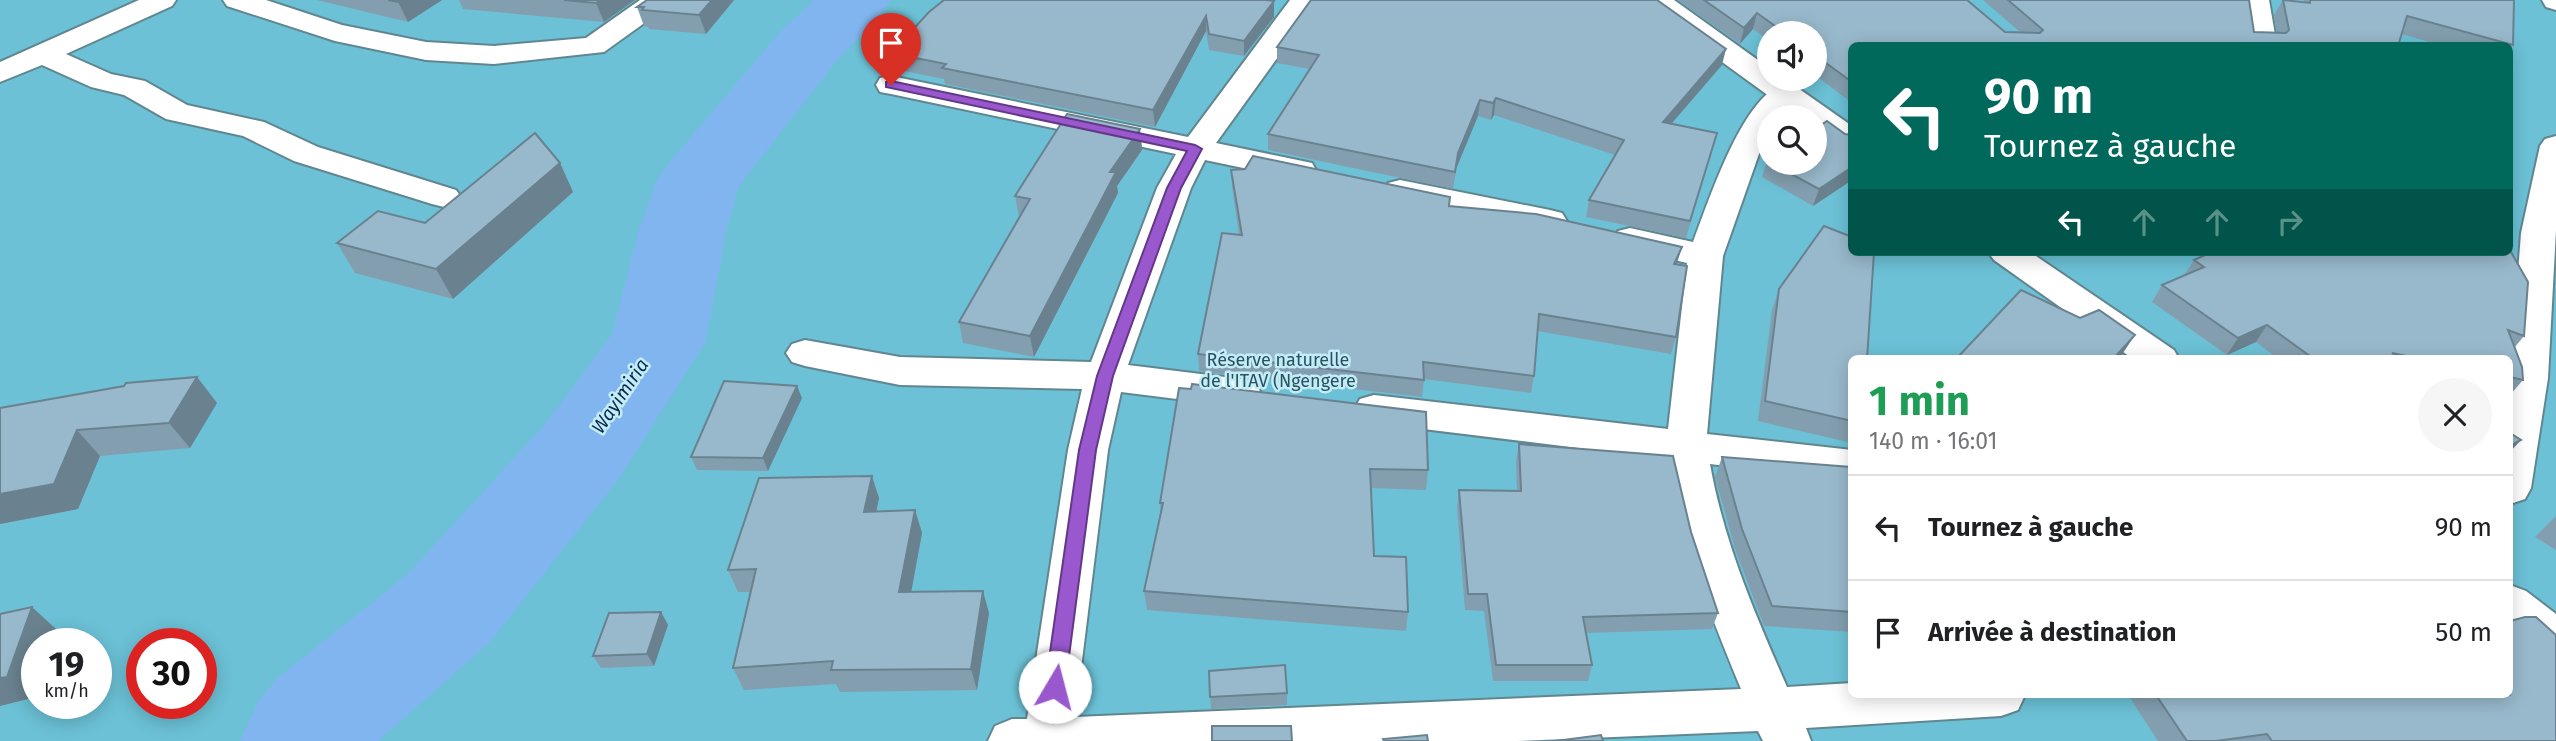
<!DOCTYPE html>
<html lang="fr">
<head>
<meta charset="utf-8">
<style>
  body { margin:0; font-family:"Fira Sans",sans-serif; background:#f6f6f6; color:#202124; height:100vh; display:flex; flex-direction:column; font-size:26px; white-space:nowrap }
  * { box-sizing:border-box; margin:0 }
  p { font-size:23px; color:#757577 }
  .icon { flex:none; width:38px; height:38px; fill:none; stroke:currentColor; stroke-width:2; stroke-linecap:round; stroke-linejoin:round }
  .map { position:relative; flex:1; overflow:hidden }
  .sheet { position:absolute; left:1848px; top:355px; width:665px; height:343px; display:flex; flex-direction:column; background:#fff; border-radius:10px; box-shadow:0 4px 18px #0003 }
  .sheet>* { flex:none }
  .hud { position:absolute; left:1848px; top:42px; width:665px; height:214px; border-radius:10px; box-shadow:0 4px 18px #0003; background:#00695c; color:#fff; overflow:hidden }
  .tools { position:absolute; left:1757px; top:21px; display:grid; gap:14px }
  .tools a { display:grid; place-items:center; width:70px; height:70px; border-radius:50%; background:#fff; box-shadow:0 4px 18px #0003; font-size:35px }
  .speed { position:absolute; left:21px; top:628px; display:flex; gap:14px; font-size:35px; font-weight:700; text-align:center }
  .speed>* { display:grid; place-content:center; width:91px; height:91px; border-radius:50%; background:#fff; box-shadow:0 4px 18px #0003; line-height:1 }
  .speed small { font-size:18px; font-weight:400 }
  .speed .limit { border:10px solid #d22; background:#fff; color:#111 }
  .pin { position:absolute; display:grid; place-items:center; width:60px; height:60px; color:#fff; margin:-72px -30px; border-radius:50% 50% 50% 0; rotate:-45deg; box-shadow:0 0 7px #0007 }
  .pin .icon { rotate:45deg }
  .me { position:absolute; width:77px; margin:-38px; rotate:8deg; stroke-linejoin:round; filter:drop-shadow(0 0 5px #0008) }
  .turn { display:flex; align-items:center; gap:24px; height:147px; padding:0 21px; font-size:32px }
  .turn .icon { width:91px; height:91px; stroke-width:2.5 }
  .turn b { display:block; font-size:49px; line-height:60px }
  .lanes { display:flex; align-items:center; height:66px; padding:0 21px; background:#0003; justify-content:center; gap:35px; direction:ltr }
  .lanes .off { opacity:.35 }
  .round { display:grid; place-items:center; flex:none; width:74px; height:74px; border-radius:37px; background:#f6f6f6 }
  .headline { display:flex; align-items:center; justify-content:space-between; height:119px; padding:0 21px }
  h1 { font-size:42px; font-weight:700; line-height:52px; color:#1e9e55 }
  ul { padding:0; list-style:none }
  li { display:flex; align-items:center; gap:21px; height:105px; padding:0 21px; border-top:2px solid #e0e0e0 }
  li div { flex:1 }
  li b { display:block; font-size:26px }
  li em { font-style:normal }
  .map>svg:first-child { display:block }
  .green { fill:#6cc1d6; fill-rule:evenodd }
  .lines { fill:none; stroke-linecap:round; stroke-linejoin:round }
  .river { fill:#81b5ef; fill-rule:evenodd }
  .street-casing { stroke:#608690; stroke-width:4 }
  .secondary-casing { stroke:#608690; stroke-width:4 }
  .street { fill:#fff; fill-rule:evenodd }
  .secondary { fill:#fff; fill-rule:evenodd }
  .wall { fill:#839faf }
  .shaded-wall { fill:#6a828f }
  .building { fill:#98b9cc; stroke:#6a828f; stroke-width:2 }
  .route { fill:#9958ce; stroke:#633986; stroke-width:2 }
  .labels { text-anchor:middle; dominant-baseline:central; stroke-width:5; stroke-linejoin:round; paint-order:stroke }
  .park-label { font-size:18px; fill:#28545f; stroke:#c3ecf7 }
  .water-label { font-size:19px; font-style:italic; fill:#052a4f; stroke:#c3ecf7 }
</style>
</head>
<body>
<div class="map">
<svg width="2556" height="741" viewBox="0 0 2556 741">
  <rect width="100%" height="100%" fill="#c3ecf7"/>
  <path class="green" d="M0 0H2556V741H0ZM1769 33H1815V79H1769ZM1852 46H2510V252H1852ZM1769 117H1815V163H1769ZM1852 359H2510V695H1852ZM37 644H96V704H37ZM142 644H201V704H142Z"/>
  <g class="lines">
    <path class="river" d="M814 0H891L880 15 834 64 739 186 726 233 706 341 620 477 489 643 378 741H240L258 702 276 679 407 575 546 423 612 334 638 233 656 182 668 164 780 32Z"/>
    <defs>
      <g id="street">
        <path d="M139 0H176L172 6 66 54 111 74 145 81 187 105 264 122 318 147 456 190 461 197 456 204 444 207 432 204 294 161 243 136 166 119 124 95 91 87 42 65 0 82V62Z"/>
        <path d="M223 0H266L342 25 426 42 494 46 586 38 640 0H672L668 6 604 52 494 64 426 60 335 41 227 6Z"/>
        <path d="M1290 0H1319L1216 143 1312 163 1316 170 1312 177 1300 180 1205 160 1191 188 1128 365 1241 379 1255 383 1261 393 1255 403 1241 407 1121 392 1108 450 1075 717 1741 689C1709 611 1681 543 1668 459L1374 423 1360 419 1354 409 1360 399 1374 395 1668 429 1687 263 1618 247 1613 239 1618 231 1630 228 1693 242C1708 203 1739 107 1777 87 1784 84 1791 86 1798 87L1802 94 1782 117H1769V136L1760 151 1723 256 1707 434 1852 450V481L1710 464C1724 543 1755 614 1787 687L1852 683V695H2025L2018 710 2001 716 1806 728 1811 741H1763L1758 731 1517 741H988L995 726 1012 719H1027L1068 450 1082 389 900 385 805 366 792 362 786 353 792 344 805 340 900 357 1091 362 1157 188 1176 154 891 94 880 92 876 85 880 78 891 76 1188 137Z"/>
        <path d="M2241 0H2269L2277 46H2247Z"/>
        <path d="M2542 0H2556V10L2546 7Z"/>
        <path d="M2556 136V230L2548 378 2531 488 2525 499 2510 504V379L2521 233 2540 146 2545 139Z"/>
        <path d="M1400 180 1550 210 1562 213 1567 221 1562 229 1550 232 1388 197 1383 190 1388 183Z"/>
      </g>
      <g id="secondary">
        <path d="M1641 0H1674L1769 68V79H1785L1852 126V151L1841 148 1815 129V117H1798L1645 6Z"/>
        <path d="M1988 252H2030L2174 350 2179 359H2133L1994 260Z"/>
        <path d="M2510 585 2526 591 2556 614V659L2540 654 2510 629Z"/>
      </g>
    </defs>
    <use href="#street" class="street-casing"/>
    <use href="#secondary" class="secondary-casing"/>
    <use href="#street" class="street"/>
    <use href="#secondary" class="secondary"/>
  </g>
  <g class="wall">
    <path d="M317 0H442L408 22Z"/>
    <path d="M459 0H635L604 22 463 9Z"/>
    <path d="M734 0 706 34 649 29 648 27 644 26 637 7Z"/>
    <path d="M944 0 1274 17 1244 56 1209 50 1206 31 1155 127 945 84 944 79 894 69 891 53Z"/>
    <path d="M1678 0H1967L2005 32H2020L1983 0H2249L2254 32H2277L2274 15 2283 0 2304 2V0H2514L2513 45 2510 49V46H2444L2401 34 1852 46V103L1815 75V33H1769V41L1753 29 1740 44Z"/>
    <path d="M1277 47 1722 65 1671 124 1717 133 1686 238 1586 217 1589 200 1615 155 1494 115 1491 120 1478 116 1456 169 1453 189 1268 150V134L1310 69 1277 63Z"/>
    <path d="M1852 109V123L1848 120Z"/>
    <path d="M1140 129 1142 150 1117 186 1118 193 1034 357 963 343 959 322 1020 217H1019L1015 196Z"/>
    <path d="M1845 134 1852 135V180L1813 206 1762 177 1767 161 1769 159V163H1815Z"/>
    <path d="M560 163 573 192 453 299 355 273 337 243 425 223Z"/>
    <path d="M1231 170 1449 206 1677 264 1676 337 1671 354 1537 331 1534 376 1531 393 1424 379 1422 397 1199 371 1198 354 1239 235 1232 186Z"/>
    <path d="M2511 252 2524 336 2515 347 2523 380 2510 395V359H2278L2256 342 2227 355 2152 302 2162 285 2184 275 2194 260Z"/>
    <path d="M1779 289 1852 359V443L1758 421 1772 310Z"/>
    <path d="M197 377 217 403 190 448 100 456 78 509 0 524V408Z"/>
    <path d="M1179 388 1428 470 1426 490 1371 488 1374 556 1408 612 1406 631 1147 610 1144 591 1161 514 1160 503Z"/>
    <path d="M802 398 768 471 697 470 691 457Z"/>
    <path d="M1519 444 1691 532 1718 613 1712 629 1586 633 1592 665 1588 681H1493L1484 611 1465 610 1457 507 1459 490 1517 491 1516 461Z"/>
    <path d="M1722 457 1852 470V632L1764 626 1735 549 1715 477Z"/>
    <path d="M879 498 876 511 915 510 922 533 911 592 989 613 977 690 840 692 836 684 744 690 733 668 751 592H738L728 570Z"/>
    <path d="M2556 516V550L2535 537Z"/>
    <path d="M661 612 668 625 654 666 601 668 593 656Z"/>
    <path d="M1209 671 1287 693V705L1211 709Z"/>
    <path d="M2128 695H2510L2556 741H2158Z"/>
  </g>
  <g class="shaded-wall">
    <path d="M402 0H442L408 22 398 2Z"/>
    <path d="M600 0H635L604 22 596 3Z"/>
    <path d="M712 0H734L706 34 699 15Z"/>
    <path d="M1274 1V17L1244 56V41Z"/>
    <path d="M1757 13 1753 29 1740 44 1744 28Z"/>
    <path d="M1206 16V31L1155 127 1153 110Z"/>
    <path d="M1726 49 1722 65 1659 138 1663 122Z"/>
    <path d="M1496 98 1494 115 1491 120 1493 103Z"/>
    <path d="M1480 100 1478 116 1456 169 1453 189 1458 153Z"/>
    <path d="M1140 129 1142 150 1117 186 1118 193 1034 357 1030 336 1110 172Z"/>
    <path d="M560 163 573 192 453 299 436 269Z"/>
    <path d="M1852 167V180L1813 206 1819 189Z"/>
    <path d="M1682 247 1677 263 1670 280 1674 264Z"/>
    <path d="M2267 325 2256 342 2227 355 2238 338Z"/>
    <path d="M2135 335 2119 359H2113Z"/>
    <path d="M197 377 217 403 190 448 169 423Z"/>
    <path d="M797 386 802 398 768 471 763 458Z"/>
    <path d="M77 430 100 456 78 509 0 524V494Z"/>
    <path d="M2521 440 2510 452V446Z"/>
    <path d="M872 476 879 498 872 534 864 512Z"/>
    <path d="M915 510 922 533 907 615 899 592Z"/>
    <path d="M983 591 989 613 977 690 971 669Z"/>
    <path d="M32 607 56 629 51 644H37V686L32 698 0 706V678Z"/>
    <path d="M661 612 668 625 654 666 647 654Z"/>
  </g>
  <g class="building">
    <path d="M388 0H402L398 2Z"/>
    <path d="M564 0H600L596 3Z"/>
    <path d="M647 0H712L699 15 642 10 644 7H637Z"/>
    <path d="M944 0H1266L1274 1 1244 41 1209 34 1206 16 1153 110 942 68 946 64 891 53 929 12Z"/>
    <path d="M1311 0H1657L1726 49 1663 122 1717 133 1690 221 1589 200 1624 140 1496 98 1493 103 1480 100 1458 153 1455 172 1268 134 1319 55 1277 47Z"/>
    <path d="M1704 0H1967L2005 32 2040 33 2043 30 2008 0H2249L2254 32 2286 33 2289 30 2283 0 2310 3V0H2514L2513 45 2407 16 2398 46H1852V82L1815 55V33H1785L1757 13 1744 28Z"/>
    <path d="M1067 114 1140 129 1110 172H1116L1030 336 959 322 1030 199 1015 196Z"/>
    <path d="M1827 121 1845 134 1852 135V167L1819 189 1771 163H1815V129Z"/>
    <path d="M535 133 560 163 436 269 337 243 378 211 425 223Z"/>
    <path d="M1253 156 1450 197 1449 206 1536 214 1682 247 1674 264 1687 266 1676 337 1539 314 1534 376 1423 362 1424 380 1198 354 1222 233 1242 235 1231 170 1245 169Z"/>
    <path d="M1824 226 1852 237V252H1874L1867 359H1852V421L1765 401 1779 289Z"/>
    <path d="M2212 252H2511L2528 282 2524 336 2508 330 2522 367 2523 380 2510 377V359H2421L2392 353 2401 359H2314L2267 325 2238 338 2162 285 2204 267 2194 260Z"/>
    <path d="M2021 290 2080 318 2099 310 2135 335 2113 359H1956Z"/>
    <path d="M197 377 169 423 77 430 54 484 0 494V408L124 386 126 383Z"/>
    <path d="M724 381 797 386 763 458 691 457Z"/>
    <path d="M1192 384 1426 412 1428 470 1370 469 1374 556 1406 557 1408 612 1144 591 1163 503H1160L1179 388 1191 389Z"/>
    <path d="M2510 433 2521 440 2510 446Z"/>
    <path d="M1519 444 1673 456 1691 532 1718 613 1583 617 1592 665H1496L1487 594H1468L1459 490 1521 491Z"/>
    <path d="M1722 457 1851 467 1852 470V612L1772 606 1742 529Z"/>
    <path d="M872 476 864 512 915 510 899 592 983 591 971 669 831 670 833 661 733 668 756 569 728 570 759 478Z"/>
    <path d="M32 607 7 677 0 678V614Z"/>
    <path d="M661 612 647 654 593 656 609 613Z"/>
    <path d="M2525 617H2536L2556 635V741H2272L2267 734 2216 741H2187L2156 695H2510V621Z"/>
    <path d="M1285 665 1287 693 1210 697 1209 671Z"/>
    <path d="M1212 726H1291L1292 741H1212Z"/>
    <path d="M1427 735 1428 741H1384L1383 739Z"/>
    <path d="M1601 735 1603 741H1556Z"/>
  </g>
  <path class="route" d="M891 81 1195 145 1202 149 1181 188 1113 376 1096 450 1065 687 1062 693 1055 695 1048 693 1045 687 1079 450 1097 376 1167 188 1187 151 886 87V82Z"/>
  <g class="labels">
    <g class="park-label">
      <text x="1278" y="360">Réserve naturelle<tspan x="1278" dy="21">de l'ITAV (Ngengere</tspan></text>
    </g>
    <g class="water-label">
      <text transform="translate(620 396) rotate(-56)">Wayimiria</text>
    </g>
  </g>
</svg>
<div class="tools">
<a><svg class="icon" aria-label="sound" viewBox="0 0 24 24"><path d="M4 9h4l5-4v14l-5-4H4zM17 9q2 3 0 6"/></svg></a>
<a><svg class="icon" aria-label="search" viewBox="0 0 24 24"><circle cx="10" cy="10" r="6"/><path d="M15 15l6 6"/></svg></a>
</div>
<div class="speed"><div>19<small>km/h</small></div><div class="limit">30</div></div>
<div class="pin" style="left:891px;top:85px;background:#d93025"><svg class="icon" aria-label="arrive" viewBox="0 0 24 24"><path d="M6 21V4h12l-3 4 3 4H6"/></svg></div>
<svg class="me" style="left:1055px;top:687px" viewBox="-20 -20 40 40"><circle r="19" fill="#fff"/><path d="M0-13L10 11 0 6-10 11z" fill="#9958ce"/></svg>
<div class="hud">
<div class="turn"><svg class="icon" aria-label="left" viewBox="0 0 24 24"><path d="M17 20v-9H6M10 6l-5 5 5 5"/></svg><div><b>90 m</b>Tournez à gauche</div></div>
<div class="lanes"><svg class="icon" aria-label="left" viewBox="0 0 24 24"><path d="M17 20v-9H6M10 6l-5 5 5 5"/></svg><svg class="icon off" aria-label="ahead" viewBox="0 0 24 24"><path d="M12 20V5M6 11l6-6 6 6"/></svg><svg class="icon off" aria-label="ahead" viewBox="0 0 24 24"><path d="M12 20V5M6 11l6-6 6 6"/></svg><svg class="icon off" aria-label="right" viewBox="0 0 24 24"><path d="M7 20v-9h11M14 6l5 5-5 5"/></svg></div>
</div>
<section class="sheet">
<div class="headline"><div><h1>1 min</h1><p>140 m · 16:01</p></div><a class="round"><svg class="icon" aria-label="close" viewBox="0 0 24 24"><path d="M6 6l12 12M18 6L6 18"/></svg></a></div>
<ul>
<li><svg class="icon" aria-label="left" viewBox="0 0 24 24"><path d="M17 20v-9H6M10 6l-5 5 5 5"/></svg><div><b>Tournez à gauche</b></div><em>90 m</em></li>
<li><svg class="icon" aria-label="arrive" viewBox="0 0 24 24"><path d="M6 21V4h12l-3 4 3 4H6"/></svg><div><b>Arrivée à destination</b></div><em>50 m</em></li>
</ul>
</section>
</div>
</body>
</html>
